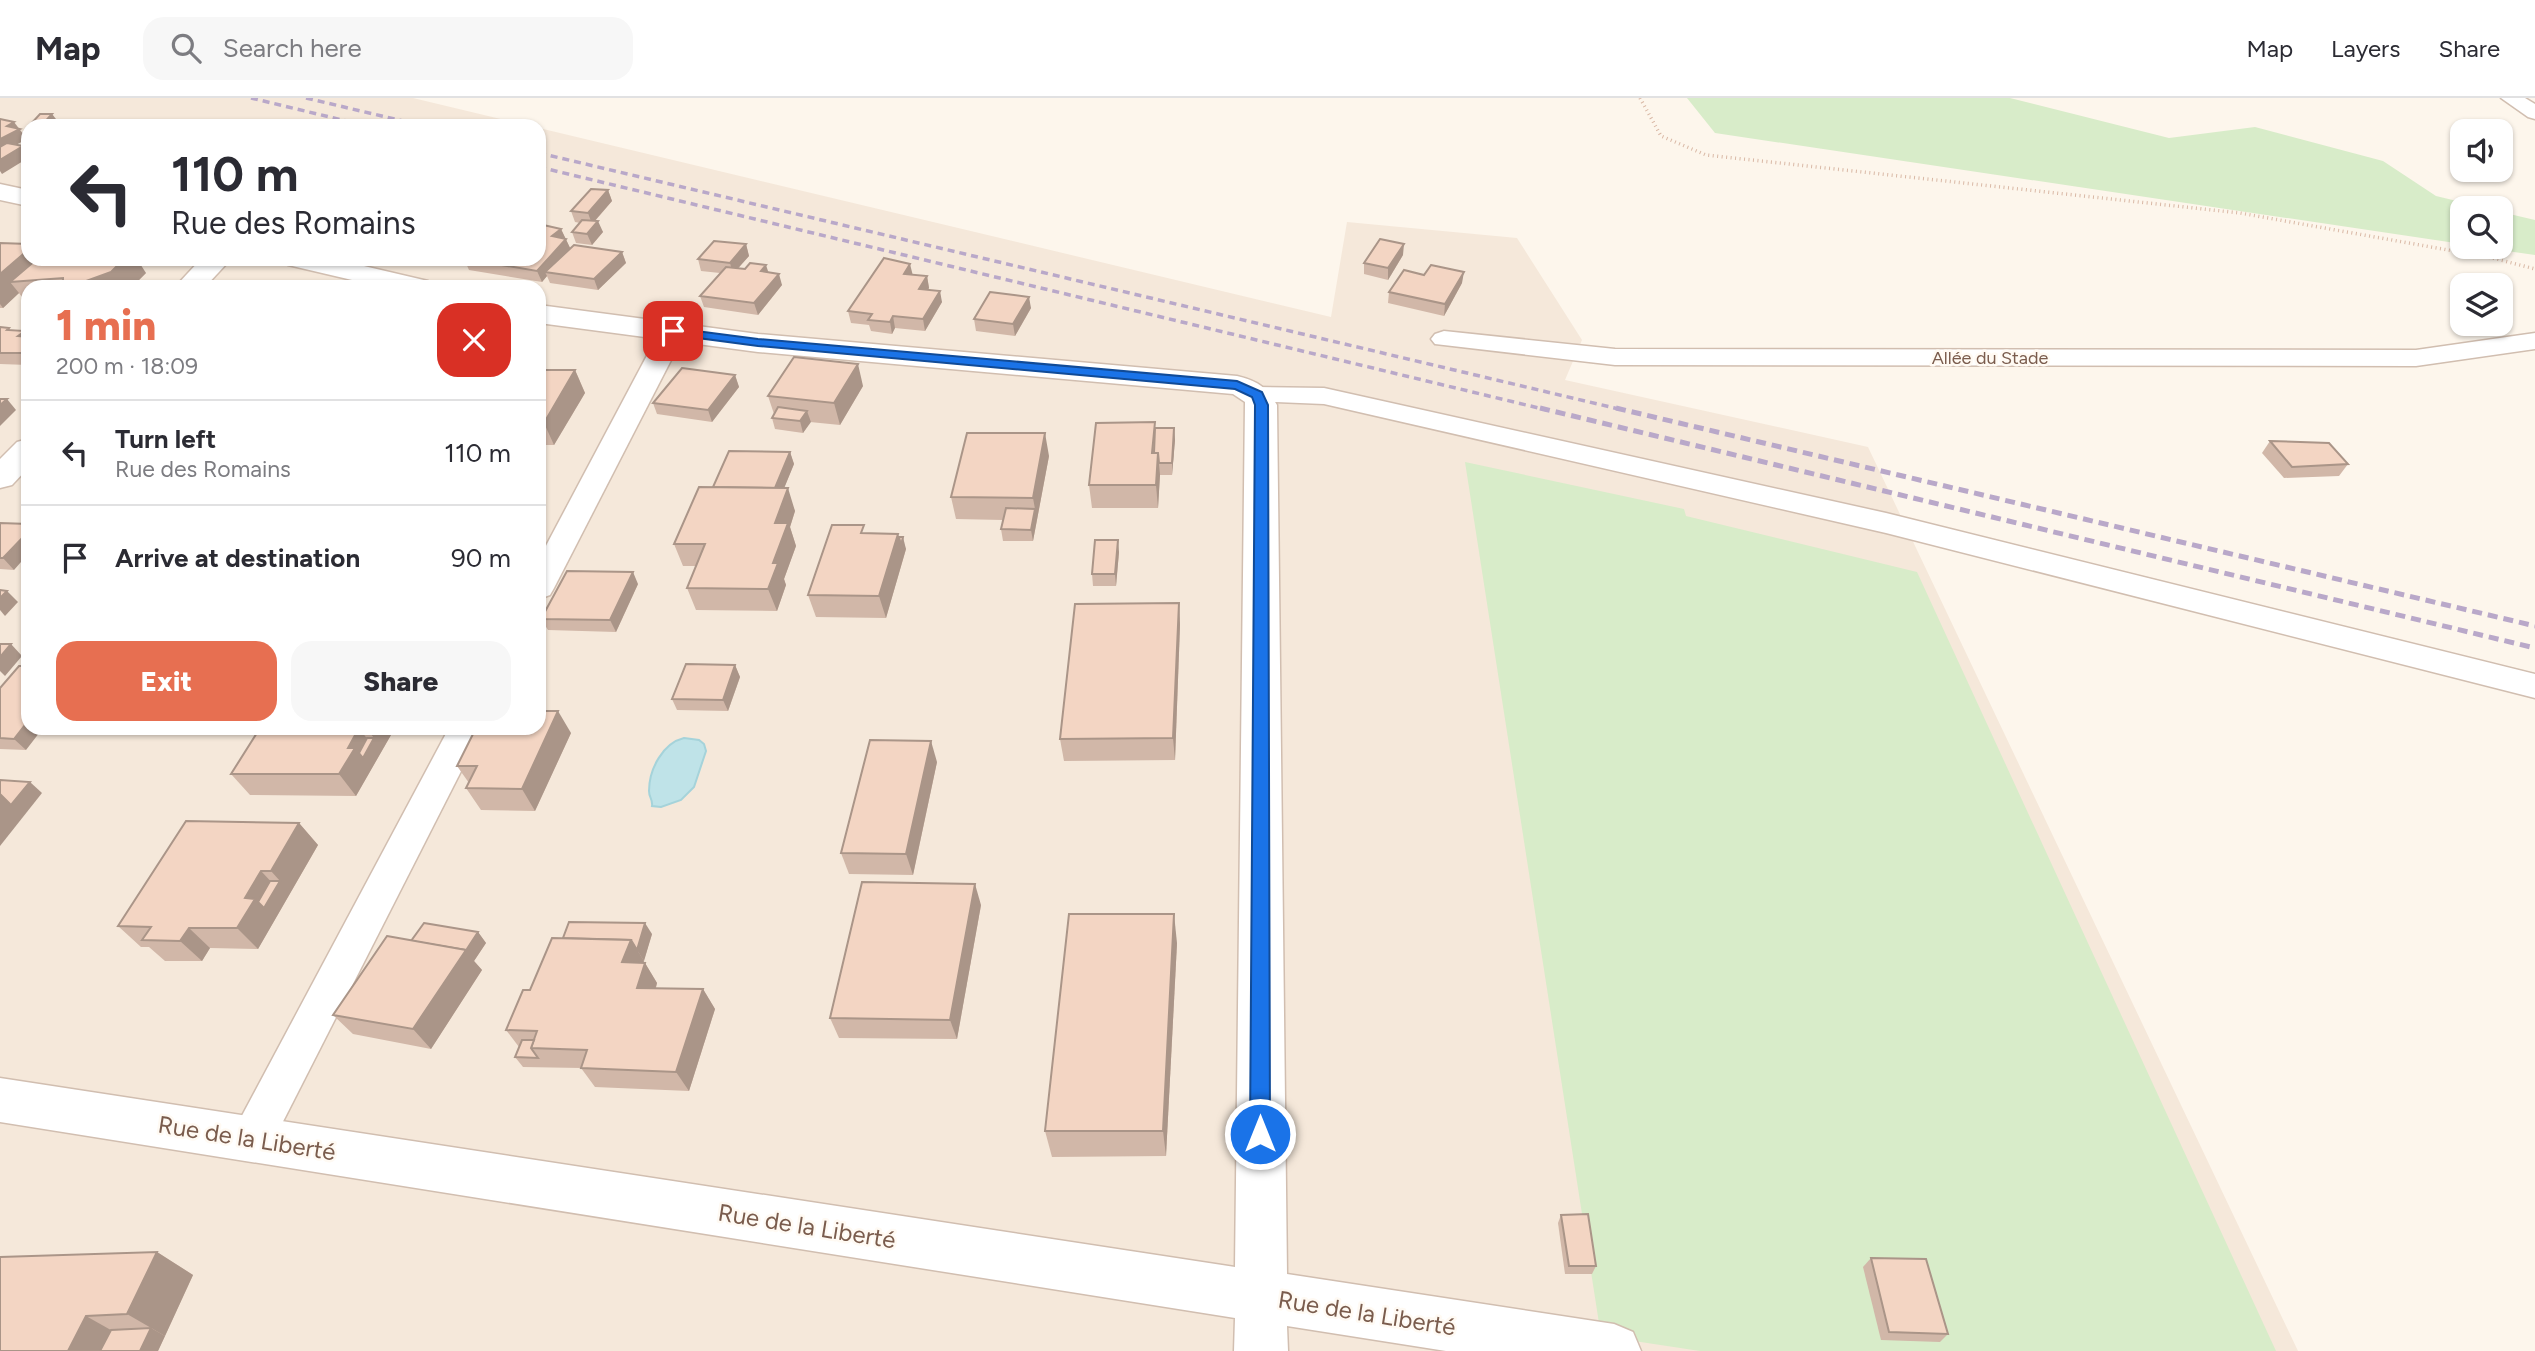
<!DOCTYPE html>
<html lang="en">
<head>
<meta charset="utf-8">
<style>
  body { margin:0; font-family:Figtree,sans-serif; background:#f7f7f7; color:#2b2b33; height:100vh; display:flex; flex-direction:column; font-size:26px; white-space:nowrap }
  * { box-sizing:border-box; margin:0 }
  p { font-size:23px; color:#7c7c81 }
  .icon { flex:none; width:38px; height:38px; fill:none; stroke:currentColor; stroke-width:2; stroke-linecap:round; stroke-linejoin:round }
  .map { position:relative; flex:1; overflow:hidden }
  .drawer { position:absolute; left:21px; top:182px; width:525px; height:455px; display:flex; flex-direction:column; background:#fff; border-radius:21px; box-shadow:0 2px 5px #0004 }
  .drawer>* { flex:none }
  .banner { position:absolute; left:21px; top:21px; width:525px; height:147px; border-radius:21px; box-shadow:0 2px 5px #0004; background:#fff; color:#2b2b33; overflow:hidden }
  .buttons { position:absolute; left:2450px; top:21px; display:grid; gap:14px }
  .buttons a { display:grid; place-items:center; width:63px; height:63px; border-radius:14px; background:#fff; box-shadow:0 2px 5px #0004; font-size:35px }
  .pin { position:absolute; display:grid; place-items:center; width:60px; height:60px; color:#fff; margin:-30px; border-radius:14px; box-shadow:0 4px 10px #0006 }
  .me { position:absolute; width:77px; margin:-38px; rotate:0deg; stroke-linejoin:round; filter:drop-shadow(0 0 5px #0008) }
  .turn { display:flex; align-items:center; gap:24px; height:147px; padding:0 35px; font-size:32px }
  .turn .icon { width:91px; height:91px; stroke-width:2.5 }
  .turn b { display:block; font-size:49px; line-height:60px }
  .round { display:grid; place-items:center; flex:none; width:74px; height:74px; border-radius:21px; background:#f7f7f7 }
  .summary { display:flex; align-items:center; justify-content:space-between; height:119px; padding:0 35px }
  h1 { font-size:42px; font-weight:800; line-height:52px; color:#e76f51 }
  .button { display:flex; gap:14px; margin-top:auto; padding:14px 35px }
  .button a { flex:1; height:80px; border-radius:21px; background:#e76f51; color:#fff; font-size:28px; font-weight:800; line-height:80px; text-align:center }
  .button a+a { background:#f7f7f7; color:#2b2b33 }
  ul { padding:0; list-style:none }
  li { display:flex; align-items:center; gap:21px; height:105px; padding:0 35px; border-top:2px solid #e1e1e2 }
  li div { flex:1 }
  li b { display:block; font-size:26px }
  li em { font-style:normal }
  header { display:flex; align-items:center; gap:42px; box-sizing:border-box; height:98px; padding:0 35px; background:#fff; border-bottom:2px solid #e1e1e2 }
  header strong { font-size:33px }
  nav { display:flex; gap:38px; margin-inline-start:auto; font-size:24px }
  .search { width:490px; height:63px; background:#f7f7f7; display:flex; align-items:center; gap:18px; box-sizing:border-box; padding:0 24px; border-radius:21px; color:#7c7c81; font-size:26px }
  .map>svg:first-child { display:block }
  .residential { fill:#f5e8da; fill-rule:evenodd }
  .green { fill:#d8ecc9 }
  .water { fill:#bfe3e8; stroke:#a5d3da; stroke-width:2 }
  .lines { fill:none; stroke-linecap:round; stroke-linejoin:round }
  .lane-casing { stroke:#d1beb0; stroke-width:3 }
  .street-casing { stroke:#d1beb0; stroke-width:3 }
  .path { stroke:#d9b8a5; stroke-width:3.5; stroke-dasharray:1 3.5; stroke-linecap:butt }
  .lane { fill:#fff; fill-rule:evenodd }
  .street { fill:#fff; fill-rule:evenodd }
  .rail-far1 { stroke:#b9a8c9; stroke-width:3.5; stroke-dasharray:7 5; stroke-linecap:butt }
  .rail { stroke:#b9a8c9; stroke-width:5; stroke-dasharray:10 6; stroke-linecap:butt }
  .wall { fill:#d1b7a8 }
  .shaded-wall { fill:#aa9588 }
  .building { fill:#f3d5c3; stroke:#aa9588; stroke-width:2 }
  .route { fill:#1a73e8; stroke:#114b97; stroke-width:2 }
  .labels { text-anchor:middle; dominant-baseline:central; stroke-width:5; stroke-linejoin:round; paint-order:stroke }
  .far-street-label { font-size:18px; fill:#7a5c4d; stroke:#fffaf3 }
  .near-street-label { font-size:24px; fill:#7a5c4d; stroke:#fffaf3 }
</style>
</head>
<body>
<header>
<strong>Map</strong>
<div class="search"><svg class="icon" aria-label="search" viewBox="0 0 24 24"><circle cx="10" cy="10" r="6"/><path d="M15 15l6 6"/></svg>Search here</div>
<nav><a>Map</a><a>Layers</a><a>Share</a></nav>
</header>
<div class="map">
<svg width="2535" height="1253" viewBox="0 0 2535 1253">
  <rect width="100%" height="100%" fill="#fdf6ec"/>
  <path class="residential" d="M0 0H413L530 28H28V161H539V30L1331 219 1347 124 1517 140 1582 242 1565 282 1868 349 2298 1253H0ZM28 189H539V630H28Z"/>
  <g class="green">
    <path d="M1687 0H2010L2169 40 2255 29 2383 63 2436 98 2486 110H2462V146L1715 35Z"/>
    <path d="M2501 114 2535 122V157L2479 149H2501Z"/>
    <path d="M1465 364 1684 411 1686 418 1917 474 2276 1253H1700L1601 1238Z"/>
  </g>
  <path class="water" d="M684 640 699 642 704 646 706 653 694 689 681 702 661 709 652 708C653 701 649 700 649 693 649 671 663 645 684 640Z"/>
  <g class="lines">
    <defs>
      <g id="lane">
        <path d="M2501 0H2525L2535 6V21L2528 19Z"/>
        <path d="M673 225 682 228 686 233 554 490 550 497 539 501V461L660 233 664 228Z"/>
        <path d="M1444 233 1615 251 2416 252 2535 235V251L2416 268 1615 267 1435 246 1431 241 1435 236Z"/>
        <path d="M1257 289 1324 290 1886 415 2535 576V600L1886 435 1324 306 1248 303 1244 297 1248 291Z"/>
        <path d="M449 630H483L267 1055 252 1061 237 1055 231 1041 237 1027Z"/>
      </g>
      <g id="street">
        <path d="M0 86 28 92V108L0 102Z"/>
        <path d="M201 161H231L205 189H175Z"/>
        <path d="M284 161H334L428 183 432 189H382L288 167Z"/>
        <path d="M539 207 758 236 1237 278C1257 283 1267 289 1277 307L1287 1176 1614 1226 1633 1234 1641 1253H1446L1287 1228 1288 1253H1234L1235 1220 0 1024V980L1235 1169 1245 304 1233 296 758 254 539 225Z"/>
        <path d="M28 341V370L12 387 0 390V361L17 344Z"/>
      </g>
    </defs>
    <use href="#lane" class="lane-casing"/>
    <use href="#street" class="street-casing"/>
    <path class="path" d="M1640 0 1661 38 1706 57 2240 115 2493 160 2535 171"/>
    <use href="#lane" class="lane"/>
    <use href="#street" class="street"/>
    <g class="rail-far1">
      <path d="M251 0 367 28"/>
      <path d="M306 0 424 28"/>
      <path d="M539 55 1623 312"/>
      <path d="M539 69 1547 312"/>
    </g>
    <g class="rail">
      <path d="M1540 310 2535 550"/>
      <path d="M1616 310 2535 528"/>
    </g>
  </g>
  <g class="wall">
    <path d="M608 92 612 103 595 123 603 134 592 147 576 145 572 134 580 125 575 124 571 113Z"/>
    <path d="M561 131 570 150 622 154 626 165 598 192 550 185 547 178 542 184 469 172 464 161H539Z"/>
    <path d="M0 145 28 161 146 175 132 189H28V206H27L19 195 3 210H0Z"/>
    <path d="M746 146 749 158 738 170 769 175 782 187 758 217 704 209 700 198 720 175 701 173 698 161Z"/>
    <path d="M1403 157 1388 182 1364 176V165Z"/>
    <path d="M913 177 927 178 929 190 928 192 942 204 925 233 895 230 892 236 871 233 869 227 851 225 848 213Z"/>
    <path d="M1462 185 1444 218 1388 205 1389 194Z"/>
    <path d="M1031 210 1015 238 976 233 974 221Z"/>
    <path d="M0 229 9 230 11 233 28 237V267L0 266Z"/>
    <path d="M539 272H575L585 295 554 347H539Z"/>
    <path d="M735 277 739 289 712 324 657 316 653 305Z"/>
    <path d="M863 288 840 327 810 324 803 335 775 331 772 320 774 316 768 298Z"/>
    <path d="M1155 330H1174L1175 342 1172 377H1160L1158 410H1092L1089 387Z"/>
    <path d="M2270 343 2348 366 2339 378 2284 380 2262 355Z"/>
    <path d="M790 354 794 366 784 390 795 413 790 429 796 448 784 481 786 487 777 513 696 512 687 490 696 468H683L674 446 713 389Z"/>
    <path d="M1049 358 1033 443H1003L1001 431 1003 422 956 421 951 399Z"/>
    <path d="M0 425 14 472 0 471Z"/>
    <path d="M866 436 899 439 906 451 886 520 816 519 808 497Z"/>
    <path d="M1119 454 1116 488H1093L1092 476Z"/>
    <path d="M638 486 616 534 548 532 541 521Z"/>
    <path d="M1179 505 1180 527 1175 662 1064 663 1060 641Z"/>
    <path d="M735 567 740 579 728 613 677 612 672 601Z"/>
    <path d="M0 590 26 652 0 651Z"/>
    <path d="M260 630H395L356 698 250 697 231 676Z"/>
    <path d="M571 635 535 713 481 712 466 690 469 685 457 668Z"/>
    <path d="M937 664 913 777 849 776 841 755Z"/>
    <path d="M299 725 318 747 258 851 210 850 202 863H165L149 849H141L118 828Z"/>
    <path d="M981 807 957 941 839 940 830 920Z"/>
    <path d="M478 834 486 845 474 863 482 872 431 951 353 936 333 917 411 843Z"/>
    <path d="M652 836 643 865H645L657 885 656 890 703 891 715 911 689 993 595 989 581 970 523 969 515 959 519 949 506 932 563 840Z"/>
    <path d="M1177 845 1166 1058 1052 1059 1045 1033Z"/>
    <path d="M1561 1117 1596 1168 1592 1176H1565L1558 1125Z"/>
    <path d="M157 1154 193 1177 158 1253H0Z"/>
    <path d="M1871 1160 1948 1236 1940 1244 1881 1242 1863 1169Z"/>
  </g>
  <g class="shaded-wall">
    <path d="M52 16 60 26 58 28H41Z"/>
    <path d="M14 24 27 41 3 54 0 49V41L7 28Z"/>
    <path d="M23 48 28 55V60L2 76 0 73V62Z"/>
    <path d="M608 92 612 103 592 126 588 115Z"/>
    <path d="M598 123 603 134 592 147 587 136Z"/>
    <path d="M561 131 571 152 545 174 547 178 542 184 537 173 552 138Z"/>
    <path d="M746 146 749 158 733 176 730 165Z"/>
    <path d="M1404 146 1403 157 1388 182V170Z"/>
    <path d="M28 152V161H46L10 184 19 195 3 210 0 206V176Z"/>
    <path d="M622 154 626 165 598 192 594 181Z"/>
    <path d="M124 161H137L146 175 132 189H80L78 186Z"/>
    <path d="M910 166 913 178 904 176Z"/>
    <path d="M766 167 770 179 761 173Z"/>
    <path d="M1464 174 1462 185 1444 218 1445 206Z"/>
    <path d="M779 176 782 187 758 217 754 205Z"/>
    <path d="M927 178 929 190 921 202 919 191Z"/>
    <path d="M940 193 942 204 925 233 923 221Z"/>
    <path d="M1029 199 1031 210 1015 238 1013 226Z"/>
    <path d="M893 218 895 230 892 236 890 224Z"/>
    <path d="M25 233 28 237V249L18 238Z"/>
    <path d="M858 266 863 288 840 327 834 305Z"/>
    <path d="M575 272 585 295 554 347 544 325Z"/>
    <path d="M735 277 739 289 712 324 708 312Z"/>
    <path d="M7 301 16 312 0 328V307Z"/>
    <path d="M807 313 811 324 803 335 800 323Z"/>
    <path d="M1174 330 1175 342 1172 377V365Z"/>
    <path d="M1045 335 1049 358 1033 443 1031 432 1035 411 1033 400Z"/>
    <path d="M790 354 794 366 776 410 772 399Z"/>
    <path d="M1158 355 1160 377 1158 410 1156 387Z"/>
    <path d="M788 390 795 413 790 429 796 448 784 481 786 487 777 513 768 491 773 465 775 425Z"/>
    <path d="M28 434V456L14 472 3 460Z"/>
    <path d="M898 436 901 447 903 439 906 451 886 520 879 498Z"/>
    <path d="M1118 442 1119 454 1116 488 1115 476Z"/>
    <path d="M633 474 638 486 616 534 610 522Z"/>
    <path d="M7 493 18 504 5 518 0 512V500Z"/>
    <path d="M1179 505 1180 527 1175 662 1173 640Z"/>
    <path d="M11 546 22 558 5 578 0 573V559Z"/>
    <path d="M735 567 740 579 728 613 723 602Z"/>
    <path d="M558 613 571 635 535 713 522 691Z"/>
    <path d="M28 623V630H43L26 652 14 641Z"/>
    <path d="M359 630 371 646 374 640 366 630H395L356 698 339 676 348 650Z"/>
    <path d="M931 643 937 664 913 777 906 756Z"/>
    <path d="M30 684 42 695 0 748V696Z"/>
    <path d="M299 725 318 747 258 851 237 830 245 800 261 773 276 789 280 783 271 773Z"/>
    <path d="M975 786 981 807 957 941 950 922Z"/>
    <path d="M1174 816 1177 845 1166 1058 1163 1033Z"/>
    <path d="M645 825 652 836 644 863 637 852Z"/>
    <path d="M189 830 210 850 202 863 180 843Z"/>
    <path d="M478 834 486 845 474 863 482 872 431 951 413 931Z"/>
    <path d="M631 842 644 863 635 884 622 864Z"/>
    <path d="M645 865 657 885 650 909 637 890Z"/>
    <path d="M703 891 715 911 689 993 676 974Z"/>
    <path d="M157 1154 193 1177 165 1238 127 1216Z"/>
    <path d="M86 1218 125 1240 119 1253H68Z"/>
    <path d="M151 1230 165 1238 158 1253H140Z"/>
  </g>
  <g class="building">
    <path d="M40 16H52L41 28H29Z"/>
    <path d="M0 21 14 24 7 28 20 31 0 41Z"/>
    <path d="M7 45 23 48 0 62V49Z"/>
    <path d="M591 91 608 92 588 115 571 113Z"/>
    <path d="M582 122 598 123 587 136 572 134Z"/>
    <path d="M539 126 561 131 552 138 566 141 537 173 467 161H539Z"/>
    <path d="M1380 141 1404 146 1388 170 1364 165Z"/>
    <path d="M714 143 746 146 730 165 698 161Z"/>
    <path d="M0 145 28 146V152L0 176Z"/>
    <path d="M574 147 622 154 594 181 545 174Z"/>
    <path d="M884 160 910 166 904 176 927 178 919 191 940 193 923 221 893 218 890 224 868 222 872 216 848 213Z"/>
    <path d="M37 161H124L111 174 78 186 63 185V180L10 184Z"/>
    <path d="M750 165 766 167 761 173 779 176 754 205 700 198 726 169 745 171Z"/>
    <path d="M1431 167 1464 174 1445 206 1389 194 1404 172 1424 177Z"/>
    <path d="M990 194 1029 199 1013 226 974 221Z"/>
    <path d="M0 229 9 230 7 232 25 233 18 238 28 239V255H0Z"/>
    <path d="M794 259 858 266 834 305 768 298Z"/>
    <path d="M682 270 735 277 708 312 653 305Z"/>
    <path d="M539 272H575L544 325H539Z"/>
    <path d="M0 301H7L0 307Z"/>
    <path d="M778 309 807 313 800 323 772 320Z"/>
    <path d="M1155 324 1152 355H1158L1156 387H1089L1096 325Z"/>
    <path d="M1155 330H1174L1172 365H1159L1158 355H1154Z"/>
    <path d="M967 335H1045L1033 400 951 399Z"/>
    <path d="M2270 343 2329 345 2348 366 2292 369Z"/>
    <path d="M729 353 790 354 775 390 713 389Z"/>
    <path d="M699 389 788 390 775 425H788L773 465H778L768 491 687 490 705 446H674Z"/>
    <path d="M1006 410 1035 411 1031 432 1001 431Z"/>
    <path d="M0 425 28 426V434L3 460H0Z"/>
    <path d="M832 427H864L861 435 898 436 879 498 808 497Z"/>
    <path d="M899 439H903L901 447Z"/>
    <path d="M1095 442H1118L1115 476H1092Z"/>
    <path d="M567 473 633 474 610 522 541 521Z"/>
    <path d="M0 492 7 493 0 500Z"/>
    <path d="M1179 505 1173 640 1060 641 1075 506Z"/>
    <path d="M0 546H11L0 559Z"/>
    <path d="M686 566 735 567 723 602 672 601Z"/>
    <path d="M19 568H28V623L14 641 0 640V590Z"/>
    <path d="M539 613H558L522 691 466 690 477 668H457L476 630H539Z"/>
    <path d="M260 630H359L348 650H355L339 676H231Z"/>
    <path d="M367 640H374L363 660 359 655Z"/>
    <path d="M870 642 931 643 906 756 841 755Z"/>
    <path d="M0 682 30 684 11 707 0 696Z"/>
    <path d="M186 723 299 725 271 773H261L245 800 255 801 237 830H189L180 843 142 842 151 829 118 828Z"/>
    <path d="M270 783H280L264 810 258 804Z"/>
    <path d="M862 784 975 786 950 922 830 920Z"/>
    <path d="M1069 816H1174L1163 1033H1045Z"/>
    <path d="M569 824 645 825 637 852 631 842 563 840Z"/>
    <path d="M424 825 478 834 461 860 466 852 411 843Z"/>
    <path d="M387 838 466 852 413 931 333 917Z"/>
    <path d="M552 840 631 842 622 864 645 865 637 890 703 891 676 974 581 970 587 952 531 950 537 933 506 932 523 892H530Z"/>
    <path d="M522 942H534L531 950 538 960 515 959Z"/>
    <path d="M1588 1116 1596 1168H1569L1561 1117Z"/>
    <path d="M157 1154 127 1216 86 1218 68 1253H0V1159Z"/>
    <path d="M1871 1160 1926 1161 1948 1236 1889 1234Z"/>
    <path d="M151 1230 140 1253H100L111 1232Z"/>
  </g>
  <path class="route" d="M673 230 758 241 1237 283 1262 294 1268 307 1270 1036 1267 1042 1260 1045 1253 1042 1250 1036 1255 307 1252 299 1235 291 758 248 668 236V231Z"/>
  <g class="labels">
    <g class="far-street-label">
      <text x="1990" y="260">Allée du Stade</text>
    </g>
    <g class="near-street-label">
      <text transform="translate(247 1040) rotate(9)">Rue de la Liberté</text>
      <text transform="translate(807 1128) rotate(9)">Rue de la Liberté</text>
      <text transform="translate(1367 1215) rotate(9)">Rue de la Liberté</text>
    </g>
  </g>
</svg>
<div class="buttons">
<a><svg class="icon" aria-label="sound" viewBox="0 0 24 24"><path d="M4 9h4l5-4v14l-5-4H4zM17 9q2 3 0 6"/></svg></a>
<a><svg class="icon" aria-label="search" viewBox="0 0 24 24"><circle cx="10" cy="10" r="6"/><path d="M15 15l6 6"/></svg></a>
<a><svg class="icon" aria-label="layers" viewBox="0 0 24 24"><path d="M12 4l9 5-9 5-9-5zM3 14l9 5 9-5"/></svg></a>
</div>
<div class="pin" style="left:673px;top:233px;background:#d93025"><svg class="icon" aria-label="arrive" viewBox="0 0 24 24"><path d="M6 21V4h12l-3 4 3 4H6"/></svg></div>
<svg class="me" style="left:1260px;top:1036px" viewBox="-20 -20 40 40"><circle r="17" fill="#1a73e8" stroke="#fff" stroke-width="3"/><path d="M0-11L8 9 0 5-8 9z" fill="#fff"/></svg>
<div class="banner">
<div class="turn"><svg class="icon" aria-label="left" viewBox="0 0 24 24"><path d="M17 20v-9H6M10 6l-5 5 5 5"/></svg><div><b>110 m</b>Rue des Romains</div></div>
</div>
<section class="drawer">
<div class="summary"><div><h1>1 min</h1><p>200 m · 18:09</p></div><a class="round" style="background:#d93025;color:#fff"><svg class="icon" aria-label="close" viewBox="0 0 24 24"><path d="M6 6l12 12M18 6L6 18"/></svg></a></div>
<ul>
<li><svg class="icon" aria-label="left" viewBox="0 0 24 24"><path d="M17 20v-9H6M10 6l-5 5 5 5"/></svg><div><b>Turn left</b><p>Rue des Romains</p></div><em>110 m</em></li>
<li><svg class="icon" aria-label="arrive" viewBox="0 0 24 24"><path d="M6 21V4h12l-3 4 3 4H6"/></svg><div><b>Arrive at destination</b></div><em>90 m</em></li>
</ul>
<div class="button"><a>Exit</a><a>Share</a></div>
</section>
</div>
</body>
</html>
